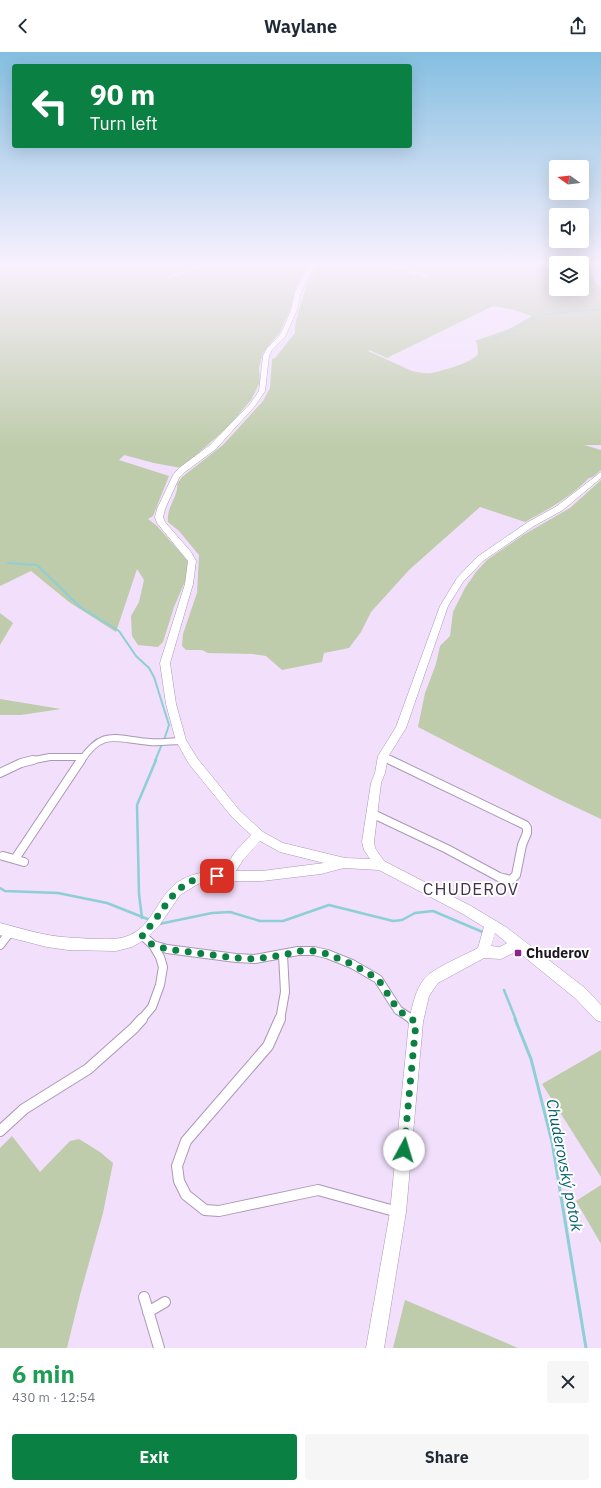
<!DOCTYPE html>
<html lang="en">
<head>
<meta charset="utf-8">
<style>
  body { margin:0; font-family:"IBM Plex Sans",sans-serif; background:#f6f6f7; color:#1f2937; height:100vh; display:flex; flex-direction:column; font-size:15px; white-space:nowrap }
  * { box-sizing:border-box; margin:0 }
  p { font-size:13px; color:#747a83 }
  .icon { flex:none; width:22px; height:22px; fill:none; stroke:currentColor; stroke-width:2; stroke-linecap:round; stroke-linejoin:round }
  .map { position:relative; height:1296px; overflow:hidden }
  .panel { display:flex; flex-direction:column; background:#fff; flex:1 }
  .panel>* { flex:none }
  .banner { position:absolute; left:12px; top:12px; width:400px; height:84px; border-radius:4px; box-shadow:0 4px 16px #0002; background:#0b8043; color:#fff; overflow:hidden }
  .needle { width:26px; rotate:284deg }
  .controls { position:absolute; left:549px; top:108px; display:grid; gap:8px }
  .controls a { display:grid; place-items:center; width:40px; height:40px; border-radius:4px; background:#fff; box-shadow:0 4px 16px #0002; font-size:20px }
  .pin { position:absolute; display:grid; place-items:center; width:34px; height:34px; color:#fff; margin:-17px; border-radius:8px; box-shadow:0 2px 6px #0006 }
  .me { position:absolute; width:44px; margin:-22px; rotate:6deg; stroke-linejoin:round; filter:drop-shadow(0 0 3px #0008) }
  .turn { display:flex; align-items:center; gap:14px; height:84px; padding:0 12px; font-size:18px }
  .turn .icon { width:52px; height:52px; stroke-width:2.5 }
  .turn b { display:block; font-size:28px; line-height:34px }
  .round { display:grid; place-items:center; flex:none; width:42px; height:42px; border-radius:4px; background:#f6f6f7 }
  .summary { display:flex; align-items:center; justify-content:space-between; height:68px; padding:0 12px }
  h1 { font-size:24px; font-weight:800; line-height:30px; color:#1e9e55 }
  .primary-button { display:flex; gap:8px; margin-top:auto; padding:8px 12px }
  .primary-button a { flex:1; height:46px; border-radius:4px; background:#0b8043; color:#fff; font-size:16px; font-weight:800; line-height:46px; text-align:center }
  .primary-button a+a { background:#f6f6f7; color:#1f2937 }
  header { display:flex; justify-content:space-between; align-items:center; height:52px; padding:0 12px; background:#fff; font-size:18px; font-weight:800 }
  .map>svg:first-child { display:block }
  .green { fill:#beccab; fill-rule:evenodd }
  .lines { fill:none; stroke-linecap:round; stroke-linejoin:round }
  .stream-far3 { stroke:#8eced5; stroke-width:1 }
  .stream-far2 { stroke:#8eced5; stroke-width:2 }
  .stream-far1 { stroke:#8eced5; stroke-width:2.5 }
  .stream { stroke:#8eced5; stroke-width:3 }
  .street-far2-casing { stroke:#aa98b4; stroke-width:8 }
  .street-far1-casing { stroke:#aa98b4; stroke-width:10 }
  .street-casing { stroke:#aa98b4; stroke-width:12 }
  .secondary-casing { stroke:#aa98b4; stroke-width:1 }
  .street-far2 { stroke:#fff; stroke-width:6 }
  .street-far1 { stroke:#fff; stroke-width:8 }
  .street { stroke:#fff; stroke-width:10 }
  .secondary { fill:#fff; fill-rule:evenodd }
  .route { stroke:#0b8043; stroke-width:7; stroke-dasharray:0 12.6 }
  .poi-dot { fill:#8b2389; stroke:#fff; stroke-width:1.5 }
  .labels { text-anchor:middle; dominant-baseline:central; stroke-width:4; stroke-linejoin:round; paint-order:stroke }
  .near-poi-label { font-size:14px; font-weight:bold; fill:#1e1722; stroke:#fff; text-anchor:start }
  .near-water-label { font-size:16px; font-style:italic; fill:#006068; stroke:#fff }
  .near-quarter-label { font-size:17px; letter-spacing:1px; fill:#413249; stroke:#fff }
</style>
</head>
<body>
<header><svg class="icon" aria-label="back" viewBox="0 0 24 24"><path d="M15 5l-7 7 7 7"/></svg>Waylane<svg class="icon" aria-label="share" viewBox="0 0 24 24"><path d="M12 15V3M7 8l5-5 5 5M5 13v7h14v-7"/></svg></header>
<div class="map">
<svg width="601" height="1296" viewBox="0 0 601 1296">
  <rect width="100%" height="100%" fill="#f1dffc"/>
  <g class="green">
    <path d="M0 214H199L169 224 167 227 206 214H307L301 225 297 230 290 258 280 280 263 301 259 315 260 330 251 348 227 376 181 416 154 411 124 403 119 408 169 424 153 464 148 467 157 474 188 509 189 516 187 525 174 555 163 590 158 595 138 593 132 584 131 564 139 550 144 528 137 517 116 580 69 550 31 519 0 534Z"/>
    <path d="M317 214H394L392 217 400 218 426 226 430 223 413 217V214H556V219H553L556 220V237H582V220H590L599 237 598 233H601V393H584L601 398V418L593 425 589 426C571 445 549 457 525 470L480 455 409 518 371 560 361 580 349 596 324 601 322 610 282 618 266 604 253 602 208 601 202 598H186L182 594 183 582 197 541 199 503 179 479 168 470C166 455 179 444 177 432L182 425 223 393 263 349 270 336 272 307 275 306 295 281C293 276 304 240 307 233 310 227 315 220 317 214ZM493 254 515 258 532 264 509 277 475 289 477 291 478 302C474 310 442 319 431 321 425 322 418 320 412 319L368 299 369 298 387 306Z"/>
    <path d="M601 428V767L554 745 418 675 425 641 436 612 440 594 450 584 453 560 465 536 476 520 487 508 523 483 570 456Z"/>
    <path d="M0 561 13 571 0 593Z"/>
    <path d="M0 647 61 657 21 663H0Z"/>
    <path d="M601 998V1125L542 1032Z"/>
    <path d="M12 1084 40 1120 70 1089 79 1087 100 1100 113 1111 103 1161 80 1243 67 1296H0V1096Z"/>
    <path d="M601 1133V1192L576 1149Z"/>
    <path d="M405 1248 518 1296H393Z"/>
  </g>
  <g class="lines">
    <path class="stream-far3" d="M492 287 514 278 539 263 601 257"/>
    <g class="stream-far2">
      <path d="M8 511 37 513 80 555 119 579 136 604 149 616 154 625 169 673 164 688"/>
      <path d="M155 709 162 692"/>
    </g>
    <g class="stream-far1">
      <path d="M0 836 5 839 58 841 107 851 150 868"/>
      <path d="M142 866 139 842 137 753 156 708"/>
      <path d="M159 872 212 861 230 860 260 869H283L329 853 393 869 402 868 415 861 433 859 485 881"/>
      <path d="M504 938 516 968"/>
    </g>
    <path class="stream" d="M515 967 531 1007 552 1090 586 1296"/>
    <defs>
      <g id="street-far2">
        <path d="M383 704 393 709"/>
        <path d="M29 709 50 705H83"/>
        <path d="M81 709C103 675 117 688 150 690 160 691 171 689 181 689"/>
      </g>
      <g id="street-far1">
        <path d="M0 721 21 711 33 708"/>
        <path d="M371 761 447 797 499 825 511 828 516 823 522 793 527 781V776L525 773 390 708"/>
        <path d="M3 804 24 810"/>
        <path d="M15 807 81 708"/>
        <path d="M142 883 153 893 167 897 236 906 255 907 298 899H314L327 902 352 912 378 927 398 958 413 968"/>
        <path d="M0 893 10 880"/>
        <path d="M141 968 152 955 160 933 163 915 160 905 153 893"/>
        <path d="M280 968 285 940 283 903"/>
      </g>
      <g id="street">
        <path d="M280 967 268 994 186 1089 177 1114 179 1129 186 1143 205 1158 219 1159 318 1138 398 1160"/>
        <path d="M412 967 416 970"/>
        <path d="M0 1079 24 1057 88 1017 134 976 142 967"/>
        <path d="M144 1245 159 1296"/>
        <path d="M148 1260 165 1250"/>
      </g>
      <path id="secondary" d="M308 214H314L301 240 297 258 285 285 272 298 269 304 265 339 255 354 233 378 216 397 185 420 179 426 165 457 163 465 165 470 191 500 196 509 193 532 170 611 176 652 186 688 197 706 240 759 263 780 283 791 345 806 370 807 364 798 362 790 371 731 375 721 378 704 396 675 440 554 457 526 477 505 528 470 557 454 601 420V426L563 458 534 474 483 509 463 530 448 554 406 676 388 705 385 721 381 731 374 790 375 796 384 809 471 854 506 875 585 936 601 953V970L596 968 575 946 517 899 501 907 484 906 438 931 429 944 423 970 406 1160 384 1296H366L390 1160 409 970C412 955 415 939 424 927 433 916 465 903 478 896L484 875 463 862 379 818 344 816 321 822 262 829H209L198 832 180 843 159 874 146 887 132 895 116 899 68 898 47 895 0 883V871C16 875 32 880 48 883 64 886 80 886 97 887 108 887 119 888 130 883 151 874 156 850 172 835 185 822 205 819 223 819L235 800 251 783 232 765 189 712 176 689 166 652 160 611 185 532 188 509 157 471 155 465 157 457 173 423 179 416 210 393 250 352 259 339 263 304 267 296 279 284 283 277 291 258 295 240ZM260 789 280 800 324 811 262 819H236L243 808ZM495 881 507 891 500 895 491 894Z"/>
    </defs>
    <use href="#street-far2" class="street-far2-casing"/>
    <use href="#street-far1" class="street-far1-casing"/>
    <use href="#street" class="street-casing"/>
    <use href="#secondary" class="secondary-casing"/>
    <use href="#street-far2" class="street-far2"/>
    <use href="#street-far1" class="street-far1"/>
    <use href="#street" class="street"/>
    <use href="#secondary" class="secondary"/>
  </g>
  <linearGradient id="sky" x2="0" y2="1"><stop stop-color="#84bee0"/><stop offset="0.54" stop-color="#f9f1fe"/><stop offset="1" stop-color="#f9f1fe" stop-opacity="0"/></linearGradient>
  <rect width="601" height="395" fill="url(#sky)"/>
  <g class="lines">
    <path class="route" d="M217 824C172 825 169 856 142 883L145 888 153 893 167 897 236 906 255 907 283 903 298 899H314L327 902 352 912 378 927 398 958 416 970 404 1098"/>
  </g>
  <rect class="poi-dot" x="514" y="897" width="8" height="8" rx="2"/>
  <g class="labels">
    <g class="near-poi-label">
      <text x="526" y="901">Chuderov</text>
    </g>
    <g class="near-water-label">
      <text transform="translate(565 1113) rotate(79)">Chuderovský potok</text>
    </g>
    <g class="near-quarter-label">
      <text x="471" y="837">CHUDEROV</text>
    </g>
  </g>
</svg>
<div class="controls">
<a><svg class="needle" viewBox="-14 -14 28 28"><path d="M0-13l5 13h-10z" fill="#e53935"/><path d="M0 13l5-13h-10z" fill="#747a83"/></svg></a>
<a><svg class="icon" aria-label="sound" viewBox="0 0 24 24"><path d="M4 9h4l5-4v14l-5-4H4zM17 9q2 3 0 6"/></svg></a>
<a><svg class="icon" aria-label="layers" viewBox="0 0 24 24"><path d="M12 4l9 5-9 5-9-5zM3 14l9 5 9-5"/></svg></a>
</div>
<div class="pin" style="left:217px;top:824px;background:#d93025"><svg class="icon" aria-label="arrive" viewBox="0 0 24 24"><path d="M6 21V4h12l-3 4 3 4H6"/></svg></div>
<svg class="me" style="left:404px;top:1098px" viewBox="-20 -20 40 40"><circle r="19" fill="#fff"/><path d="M0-13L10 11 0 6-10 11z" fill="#0b8043"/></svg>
<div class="banner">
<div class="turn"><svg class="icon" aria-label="left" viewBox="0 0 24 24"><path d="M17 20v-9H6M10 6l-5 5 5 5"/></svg><div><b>90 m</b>Turn left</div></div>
</div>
</div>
<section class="panel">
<div class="summary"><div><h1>6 min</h1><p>430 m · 12:54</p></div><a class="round"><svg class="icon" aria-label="close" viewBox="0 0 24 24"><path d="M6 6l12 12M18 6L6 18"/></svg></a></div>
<div class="primary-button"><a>Exit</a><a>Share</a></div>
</section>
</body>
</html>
